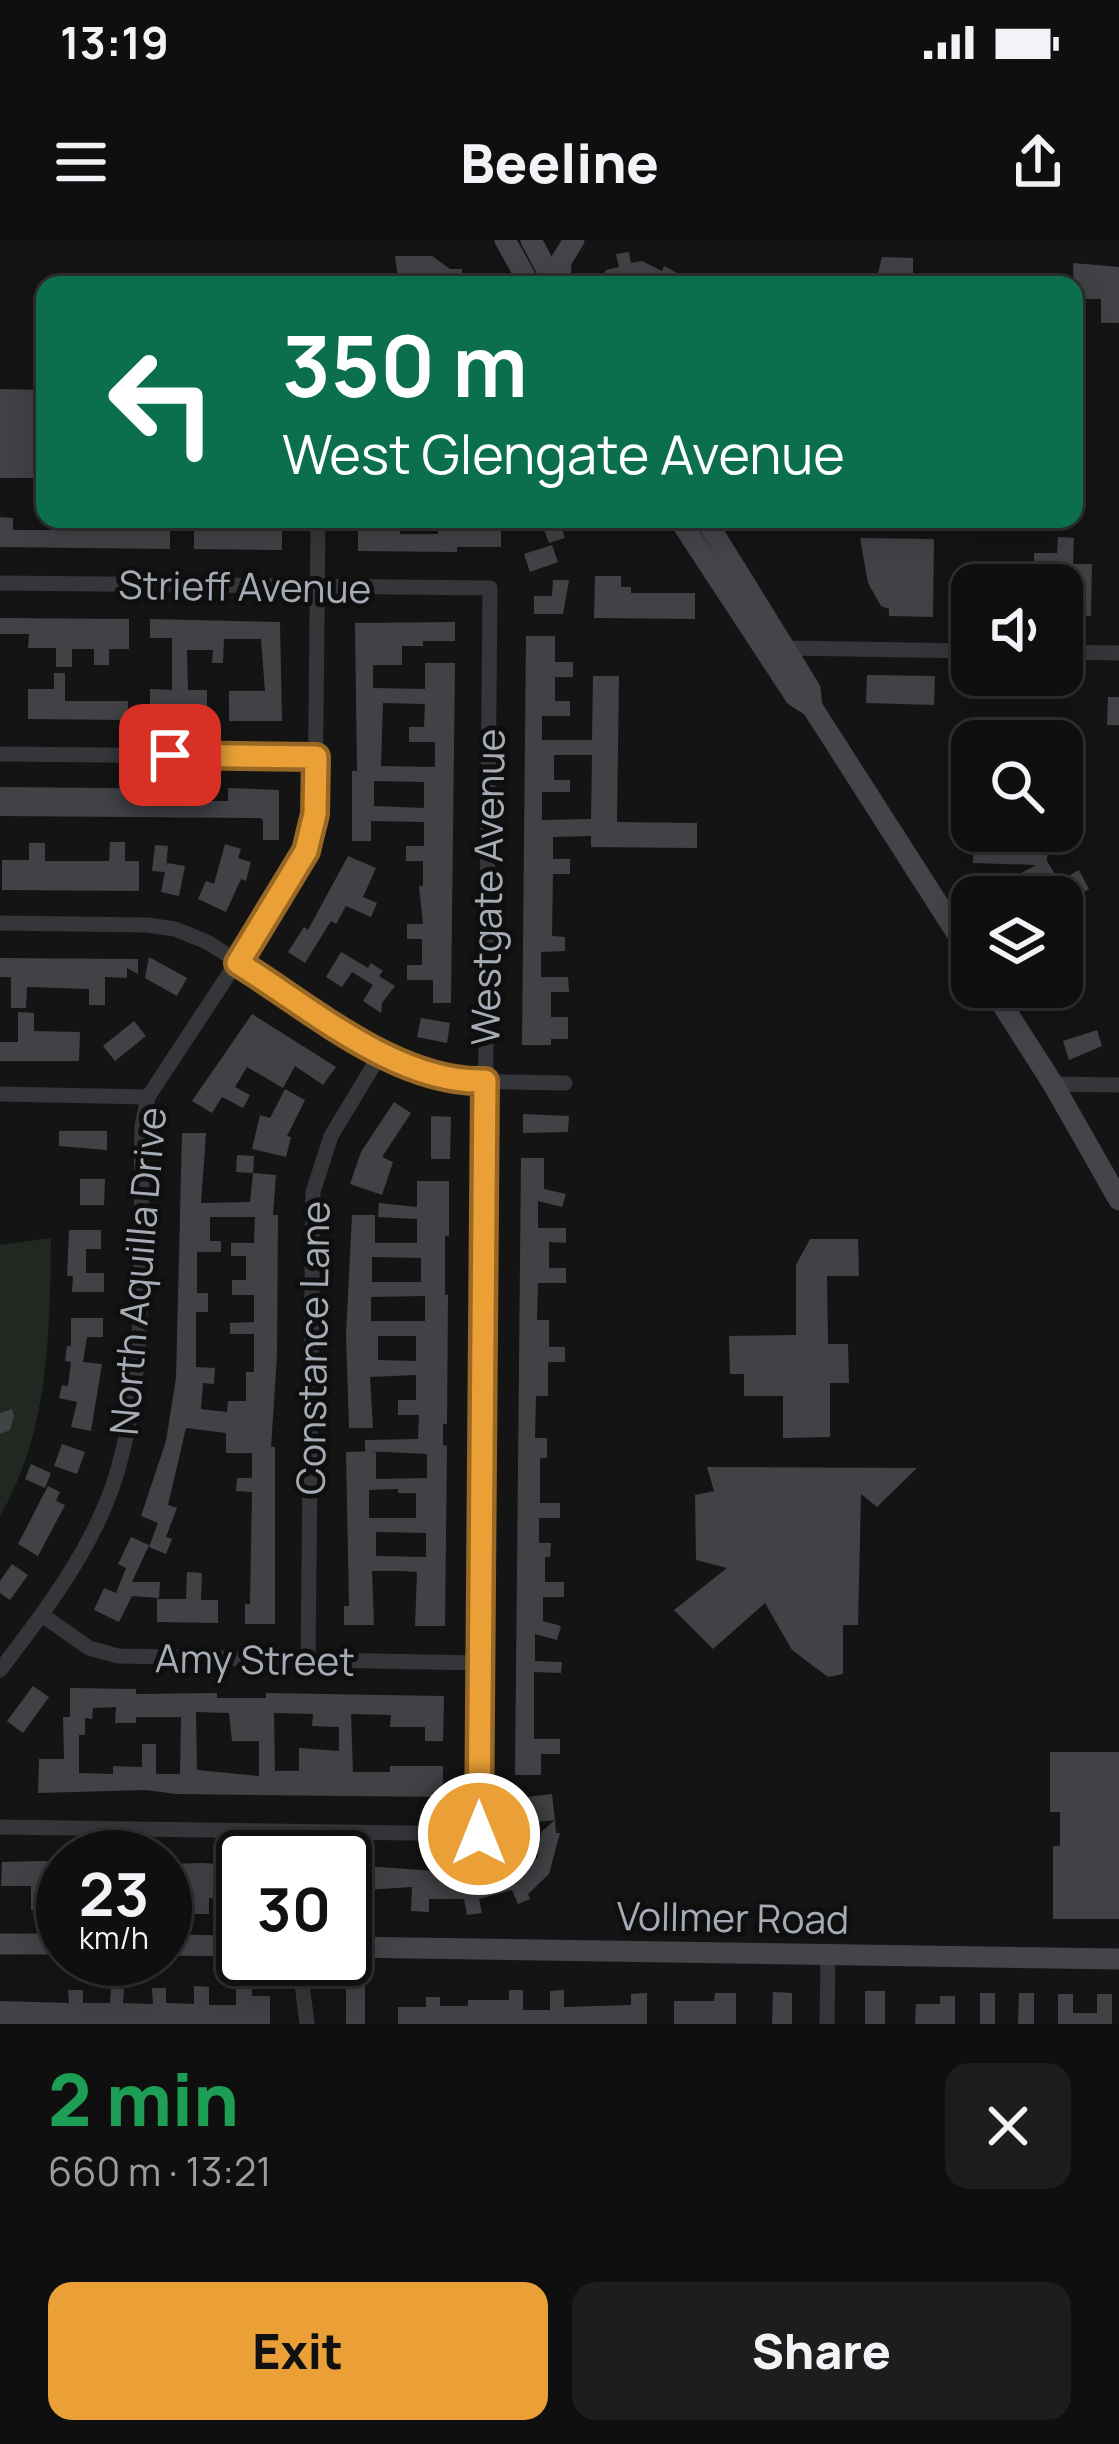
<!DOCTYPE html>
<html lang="en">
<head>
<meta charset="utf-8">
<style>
  body { margin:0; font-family:Manrope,sans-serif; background:#1d1d1e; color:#f1f3f6; height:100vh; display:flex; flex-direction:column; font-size:45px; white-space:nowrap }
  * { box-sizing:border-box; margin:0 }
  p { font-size:39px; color:#9b9c9f }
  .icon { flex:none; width:66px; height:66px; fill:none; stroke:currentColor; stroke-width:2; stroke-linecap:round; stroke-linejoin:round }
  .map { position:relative; height:1784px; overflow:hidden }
  .side { display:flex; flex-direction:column; background:#0f0f10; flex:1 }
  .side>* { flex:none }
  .hud { position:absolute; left:36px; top:36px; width:1047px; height:252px; border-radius:24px; box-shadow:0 6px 30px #0003,0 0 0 3px #2f2f30; background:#0b6e4f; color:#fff; overflow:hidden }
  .controls { position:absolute; left:951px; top:324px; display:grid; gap:24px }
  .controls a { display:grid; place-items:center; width:132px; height:132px; border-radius:24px; background:#0f0f10; box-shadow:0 6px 30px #0003,0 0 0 3px #2f2f30; font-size:60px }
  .speed { position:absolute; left:36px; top:1590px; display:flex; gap:24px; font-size:60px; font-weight:700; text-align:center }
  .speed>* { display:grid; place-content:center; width:156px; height:156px; border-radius:50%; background:#0f0f10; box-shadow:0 6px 30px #0003,0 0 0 3px #2f2f30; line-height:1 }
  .speed small { font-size:30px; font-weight:400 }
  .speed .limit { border:6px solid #111; border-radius:18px; background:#fff; color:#111 }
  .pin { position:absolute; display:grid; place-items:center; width:102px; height:102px; color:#fff; margin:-51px; border-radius:24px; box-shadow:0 6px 18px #0006 }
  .me { position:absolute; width:132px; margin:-66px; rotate:0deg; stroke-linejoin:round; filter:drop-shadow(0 0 9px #0008) }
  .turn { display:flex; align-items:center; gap:42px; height:252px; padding:0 48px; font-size:54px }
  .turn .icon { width:156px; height:156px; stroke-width:2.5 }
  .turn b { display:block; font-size:84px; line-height:102px }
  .round { display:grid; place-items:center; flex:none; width:126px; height:126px; border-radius:24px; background:#1d1d1e }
  .headline { display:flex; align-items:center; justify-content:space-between; height:204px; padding:0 48px }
  h1 { font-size:72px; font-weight:800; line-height:90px; color:#1e9e55 }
  .action { display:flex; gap:24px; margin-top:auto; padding:24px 48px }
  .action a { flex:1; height:138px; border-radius:24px; background:#eaa037; color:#111; font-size:48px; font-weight:800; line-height:138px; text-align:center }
  .action a+a { background:#1d1d1e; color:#f1f3f6 }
  .status { display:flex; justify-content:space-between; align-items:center; height:84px; padding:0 60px; background:#0f0f10; direction:ltr }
  .status svg { height:33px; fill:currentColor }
  header { display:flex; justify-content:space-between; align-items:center; height:156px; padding:0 48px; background:#0f0f10; font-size:54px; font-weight:800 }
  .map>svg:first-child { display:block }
  .green { fill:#202821 }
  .building { fill:#404245; fill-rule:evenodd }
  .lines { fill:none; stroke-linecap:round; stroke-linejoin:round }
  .street { stroke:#35363a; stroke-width:15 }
  .secondary { stroke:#43454a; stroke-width:21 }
  .route-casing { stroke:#986824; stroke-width:30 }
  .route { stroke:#eaa037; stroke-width:21 }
  .labels { text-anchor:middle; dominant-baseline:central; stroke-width:10; stroke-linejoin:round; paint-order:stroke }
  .street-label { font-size:39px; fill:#a6acb5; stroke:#0f0f10 }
</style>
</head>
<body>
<div class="status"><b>13:19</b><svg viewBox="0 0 49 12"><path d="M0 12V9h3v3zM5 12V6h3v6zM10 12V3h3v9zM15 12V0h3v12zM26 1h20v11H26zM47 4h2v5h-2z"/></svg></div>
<header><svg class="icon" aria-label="menu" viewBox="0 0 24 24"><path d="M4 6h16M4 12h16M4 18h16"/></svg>Beeline<svg class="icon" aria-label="share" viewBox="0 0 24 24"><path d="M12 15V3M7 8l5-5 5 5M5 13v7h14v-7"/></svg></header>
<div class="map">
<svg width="1119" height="1784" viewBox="0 0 1119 1784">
  <rect width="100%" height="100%" fill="#141415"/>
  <path class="green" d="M51 998C50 1092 49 1192 0 1276V1005Z"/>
  <g class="building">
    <path d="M629 12 631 23 642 21 662 31 664 26 679 34 673 45H598L606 30 619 27 616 14Z"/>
    <path d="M395 16H432L450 29H462V45H399Z"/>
    <path d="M882 17 913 18V45H875Z"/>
    <path d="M1073 23 1119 27V83H1101V59H1074Z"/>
    <rect x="1028" y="33" width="23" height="12"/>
    <path d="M0 149 45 150V238H0Z"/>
    <path d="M0 277 13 278V290H73V279H170V309L0 307Z"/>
    <path d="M194 279 282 280V310L194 309Z"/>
    <path d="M358 279H400V294H438V282L475 279V288H501V307H457V312L358 311Z"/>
    <path d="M549 279H558L565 298 549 303 541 282Z"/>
    <path d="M1058 297 1074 298 1073 324H1092L1091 376 1072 375 1073 348H1064L1065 327H1034V313H1057Z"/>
    <path d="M860 298 934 299 933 377 889 376V369L881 366 868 343Z"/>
    <path d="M552 305 558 322 530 332 524 314Z"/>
    <path d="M595 336H621V347H631V353H695V379L594 378Z"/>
    <path d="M553 340H569L563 374H534V356H552Z"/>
    <path d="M0 378 129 379V409H109V425H94V409H72V427H56V408H28L29 394H0Z"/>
    <path d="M150 379 280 382 282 481H229V451H265L261 399H224L223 423H212L213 410H187L188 450H207V480H150V449L172 450V398H150Z"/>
    <path d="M455 382V401H423V406H402V425H373V448L425 449V423H455L451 763H433V740H407V725H422V699H407V684H423L419 646H423V621H406V606H424V582L371 581V601H352V531H357L355 383ZM383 463 425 464 424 487H409V502H435V527L381 526ZM374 541 424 542V568L374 566Z"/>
    <path d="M526 396H555V422H573V437H555V461H570V476H542V500H592L593 436H619L617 582 697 583V608L591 607V596L553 597V619H570V634H553L552 696 565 697V711L541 712V737H568L569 752H551V777H568V799H551V805H522ZM554 515H592L591 579 542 580V552H570V540H554Z"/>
    <path d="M54 433H65V461H128V480L28 479V449H54Z"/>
    <path d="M867 435 935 436 934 465 866 463Z"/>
    <path d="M1108 457H1119V485H1107Z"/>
    <path d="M0 547 207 549V561H228V548L279 550V600H263V580L260 578 0 576Z"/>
    <path d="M974 597 1048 599 1047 621 1059 641 1079 630 1089 649 1066 662 1060 650 1048 657H1038L1035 650 1013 657 1005 642 1036 625 973 623Z"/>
    <path d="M110 602H125V621H139V651L2 650V620H29V603H45V621H109Z"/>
    <path d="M225 604 241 609 238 618 251 622 246 641 241 639 226 672 198 659 206 641 214 644Z"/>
    <path d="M155 605 168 606 166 628 167 623 185 626 179 656 161 652 165 632 152 631Z"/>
    <path d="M348 616 376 628 363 657 377 663 371 677 346 666 336 684 331 681 305 723 288 712 304 687 308 690Z"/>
    <path d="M341 712 368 728 371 723 383 731 379 736 395 746 382 763 381 773 363 761 373 745 352 732 342 747 326 737Z"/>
    <path d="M149 717 187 738 177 756 145 738Z"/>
    <path d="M0 718 138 719V734L127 728V738L105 737V765H89V749L27 747 26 768H11V737H0Z"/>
    <path d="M18 772 34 773V791L80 792 79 821H0V802H18Z"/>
    <path d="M252 774 336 827 323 845 295 826 283 848 247 827 235 847 250 855 243 868 222 857 212 873 192 861Z"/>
    <path d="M421 778 450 783 447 803 417 797Z"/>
    <path d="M134 781 146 796 115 821 103 806Z"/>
    <path d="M1097 790 1102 806 1069 820 1063 801Z"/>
    <path d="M285 849 305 860 287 896 291 897 286 917 252 909 260 875 270 878Z"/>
    <path d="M394 862 411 873 382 917 393 922 382 955 350 944 361 912Z"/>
    <path d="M523 874 569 876 568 892 523 893Z"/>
    <path d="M431 876 451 877 450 919H431Z"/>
    <path d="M59 891H107V910L59 906Z"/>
    <path d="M182 893H206L201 963 250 962 253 933 276 935 273 975H278L277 1115 271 1207H275V1384H245V1364H250L252 1252 236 1251 237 1238H252V1213H226V1193L186 1188 168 1265 177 1268 166 1297 172 1299 166 1314 149 1307 158 1283 141 1276 166 1201 176 1138ZM210 977H255L254 1003H231V1016H246V1040H232V1055H254V1082L230 1083V1094H254V1132H246V1161H228L227 1172 201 1169 203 1143 214 1144 215 1128 196 1127V1072H208V1053H197V1012H221V1001H210Z"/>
    <path d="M237 915 254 916 253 933 236 932Z"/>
    <path d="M521 918H544V949L566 954 562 967 538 961V988H566V1003L549 1002V1028H566V1043H538L537 1080H549V1107H565V1122H548V1156H536L535 1198H547V1218H540V1263H560V1278H539V1303H551L550 1317H545V1342H564V1357H543V1381L561 1386 557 1400 535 1394V1421L562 1422 561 1433 534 1432V1499H560V1514H541V1535H515Z"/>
    <path d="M80 939H105L104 965H80Z"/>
    <path d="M417 941H449V996H445V1055H448L447 1184H443V1205L447 1206 445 1386H415L417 1332 400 1331H372L374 1385H344V1366H349L346 1212 376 1211V1239L427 1238V1214L365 1211V1200L418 1199 419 1175H398V1160H416V1135L370 1137 373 1188H349L346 1094 352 975H375V1003H417V979L378 977 379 963 417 967ZM372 1017 421 1018V1042H372ZM425 1056V1081H371V1057ZM378 1096H416V1121L378 1120ZM398 1249V1253H416V1278H369V1250ZM376 1292 426 1293V1317L376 1316Z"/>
    <path d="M69 990H101V1009H86V1033H104V1052H72L73 1036H67Z"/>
    <path d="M810 999H858L859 1036H827L828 1104H848L849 1143H830V1197L783 1198V1156H744V1134H730L729 1096 796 1095V1025Z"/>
    <path d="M71 1078H103V1097H87L83 1122 102 1124 91 1191 71 1187 77 1162 59 1158 62 1145 68 1146 71 1122 65 1121 67 1106H71Z"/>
    <path d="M12 1169 14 1176 10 1190 0 1194V1173Z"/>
    <path d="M62 1204 85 1212 77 1234 54 1226Z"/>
    <path d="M31 1224 51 1233 45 1248 25 1239Z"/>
    <path d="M707 1227 917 1228 877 1267 861 1254 858 1385H843V1434L828 1437 792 1410 765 1363 713 1409 674 1370 727 1328 696 1320 695 1255 714 1251Z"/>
    <path d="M48 1246 60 1252 56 1261 65 1265 38 1316 18 1304Z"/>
    <path d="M131 1297 149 1305 132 1342H160L159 1358 132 1356 119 1382 94 1370 104 1348 116 1353 126 1328 118 1324Z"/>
    <path d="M12 1324 28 1335 10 1360 0 1353V1341Z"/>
    <path d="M187 1332 202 1333 201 1360H218V1383L157 1382V1359H186Z"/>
    <path d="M33 1446 49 1457 23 1493 7 1481Z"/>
    <path d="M70 1448 136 1449V1454L217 1453V1458H266V1453L444 1456 443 1501H425V1487H390L391 1475 351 1474 353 1532H390V1526H443V1557L176 1554 146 1550 38 1553 39 1519H64L63 1477H70ZM116 1467 115 1483H136V1477H181L180 1534H156V1504H142V1527L113 1526V1534L79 1533V1495H85V1478L92 1479 93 1468ZM196 1472 229 1473 232 1501H259V1536L197 1530ZM274 1473 313 1474 312 1486 339 1487V1511L299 1508V1531H275Z"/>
    <path d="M1050 1512H1119V1679H1053V1606H1060V1572H1050Z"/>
    <path d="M552 1554 555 1580 528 1583 525 1557Z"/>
    <path d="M555 1580 556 1593H560L549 1634 528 1654 530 1659 518 1664 512 1650 479 1659 482 1673 467 1675 464 1659H429V1672L411 1671 412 1647 364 1650 365 1626 465 1633V1640L508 1626 526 1606 537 1619 541 1592Z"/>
    <path d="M38 1621 63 1622V1642L46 1641 45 1670H31V1646H1L2 1622Z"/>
    <path d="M202 1623 243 1625V1658H209V1674H189V1659H165V1624Z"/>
    <path d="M236 1744H252V1756H270V1784H0V1761L69 1763 68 1750H83V1763H110L111 1749H124L123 1763 153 1764 152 1748H166V1763L194 1764V1746L209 1747V1765H236Z"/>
    <rect x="346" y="1745" width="19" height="39"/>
    <path d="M509 1750H523V1770H550V1751L564 1750V1767L631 1765V1754L647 1753V1784H398V1767H426V1757H440V1766H468V1760H509Z"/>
    <rect x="865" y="1751" width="20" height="33"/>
    <path d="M773 1752 792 1753V1784H772Z"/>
    <path d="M715 1753H736V1784H674V1761H714Z"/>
    <rect x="980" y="1753" width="15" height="31"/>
    <path d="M1019 1753H1034V1784H1018Z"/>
    <path d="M1058 1754H1073V1773H1097V1754H1112V1784H1058Z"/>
    <path d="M940 1756H955V1784H915L916 1764H940Z"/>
  </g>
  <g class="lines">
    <g class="street">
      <path d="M0 343 490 348 479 1594 0 1587"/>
      <path d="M785 408 972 411"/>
      <path d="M1062 412 1119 413"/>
      <path d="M0 514 317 517"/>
      <path d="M0 683 147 685 175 689 207 702 381 813 425 835 452 841 565 843"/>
      <path d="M1053 844 1119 845"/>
      <path d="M0 854 148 857"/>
      <path d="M42 1375 89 1408 118 1416 480 1423"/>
      <path d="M308 1420 313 952 331 896 381 813"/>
      <path d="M0 1430C44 1373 91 1311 114 1242 150 1132 139 1001 142 886L148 857 294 635 306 611 315 574 318 279"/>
      <path d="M289 1617 290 1592"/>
      <path d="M299 1719 307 1784"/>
      <path d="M827 1784 828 1714"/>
    </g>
    <g class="secondary">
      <path d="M505 0 530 45"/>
      <path d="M531 0 555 45"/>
      <path d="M560 45 561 21 574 0"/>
      <path d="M679 279 795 456 812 467"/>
      <path d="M705 279 810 449 812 467 972 717"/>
      <path d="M991 747 1053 844 1119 960"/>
      <path d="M0 1704H63"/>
      <path d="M165 1705 243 1706"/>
      <path d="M345 1707 1119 1719"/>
    </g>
  </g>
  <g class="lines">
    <defs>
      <path id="route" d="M170 515 316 517 315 574 306 611 238 723C311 768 397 844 485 841L479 1594"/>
    </defs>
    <use href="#route" class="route-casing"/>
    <use href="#route" class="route"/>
  </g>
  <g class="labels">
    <g class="street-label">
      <text transform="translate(245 346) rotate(1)">Strieff Avenue</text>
      <text transform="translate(487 647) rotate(-89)">Westgate Avenue</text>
      <text transform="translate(137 1031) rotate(-85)">North Aquilla Drive</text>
      <text transform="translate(312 1108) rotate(-89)">Constance Lane</text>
      <text transform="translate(255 1419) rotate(1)">Amy Street</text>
      <text transform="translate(733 1677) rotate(1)">Vollmer Road</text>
    </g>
  </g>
</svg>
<div class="controls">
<a><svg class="icon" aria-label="sound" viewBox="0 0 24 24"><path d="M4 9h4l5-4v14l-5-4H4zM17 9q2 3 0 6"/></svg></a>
<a><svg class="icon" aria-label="search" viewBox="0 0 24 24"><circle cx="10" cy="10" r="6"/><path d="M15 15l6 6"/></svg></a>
<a><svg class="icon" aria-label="layers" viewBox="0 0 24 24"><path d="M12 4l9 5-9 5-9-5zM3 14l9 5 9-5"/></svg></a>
</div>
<div class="speed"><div>23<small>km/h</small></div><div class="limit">30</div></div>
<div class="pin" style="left:170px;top:515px;background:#d93025"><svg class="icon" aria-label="arrive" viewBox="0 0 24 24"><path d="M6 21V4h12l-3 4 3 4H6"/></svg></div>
<svg class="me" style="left:479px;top:1594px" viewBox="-20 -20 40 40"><circle r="17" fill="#eaa037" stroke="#fff" stroke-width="3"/><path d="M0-11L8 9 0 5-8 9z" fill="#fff"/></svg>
<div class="hud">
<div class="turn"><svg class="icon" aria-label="left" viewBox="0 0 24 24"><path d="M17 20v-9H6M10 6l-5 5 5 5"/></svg><div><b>350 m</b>West Glengate Avenue</div></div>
</div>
</div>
<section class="side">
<div class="headline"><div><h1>2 min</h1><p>660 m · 13:21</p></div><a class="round"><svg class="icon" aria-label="close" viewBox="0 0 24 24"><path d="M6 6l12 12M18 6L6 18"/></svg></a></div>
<div class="action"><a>Exit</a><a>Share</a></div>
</section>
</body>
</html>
